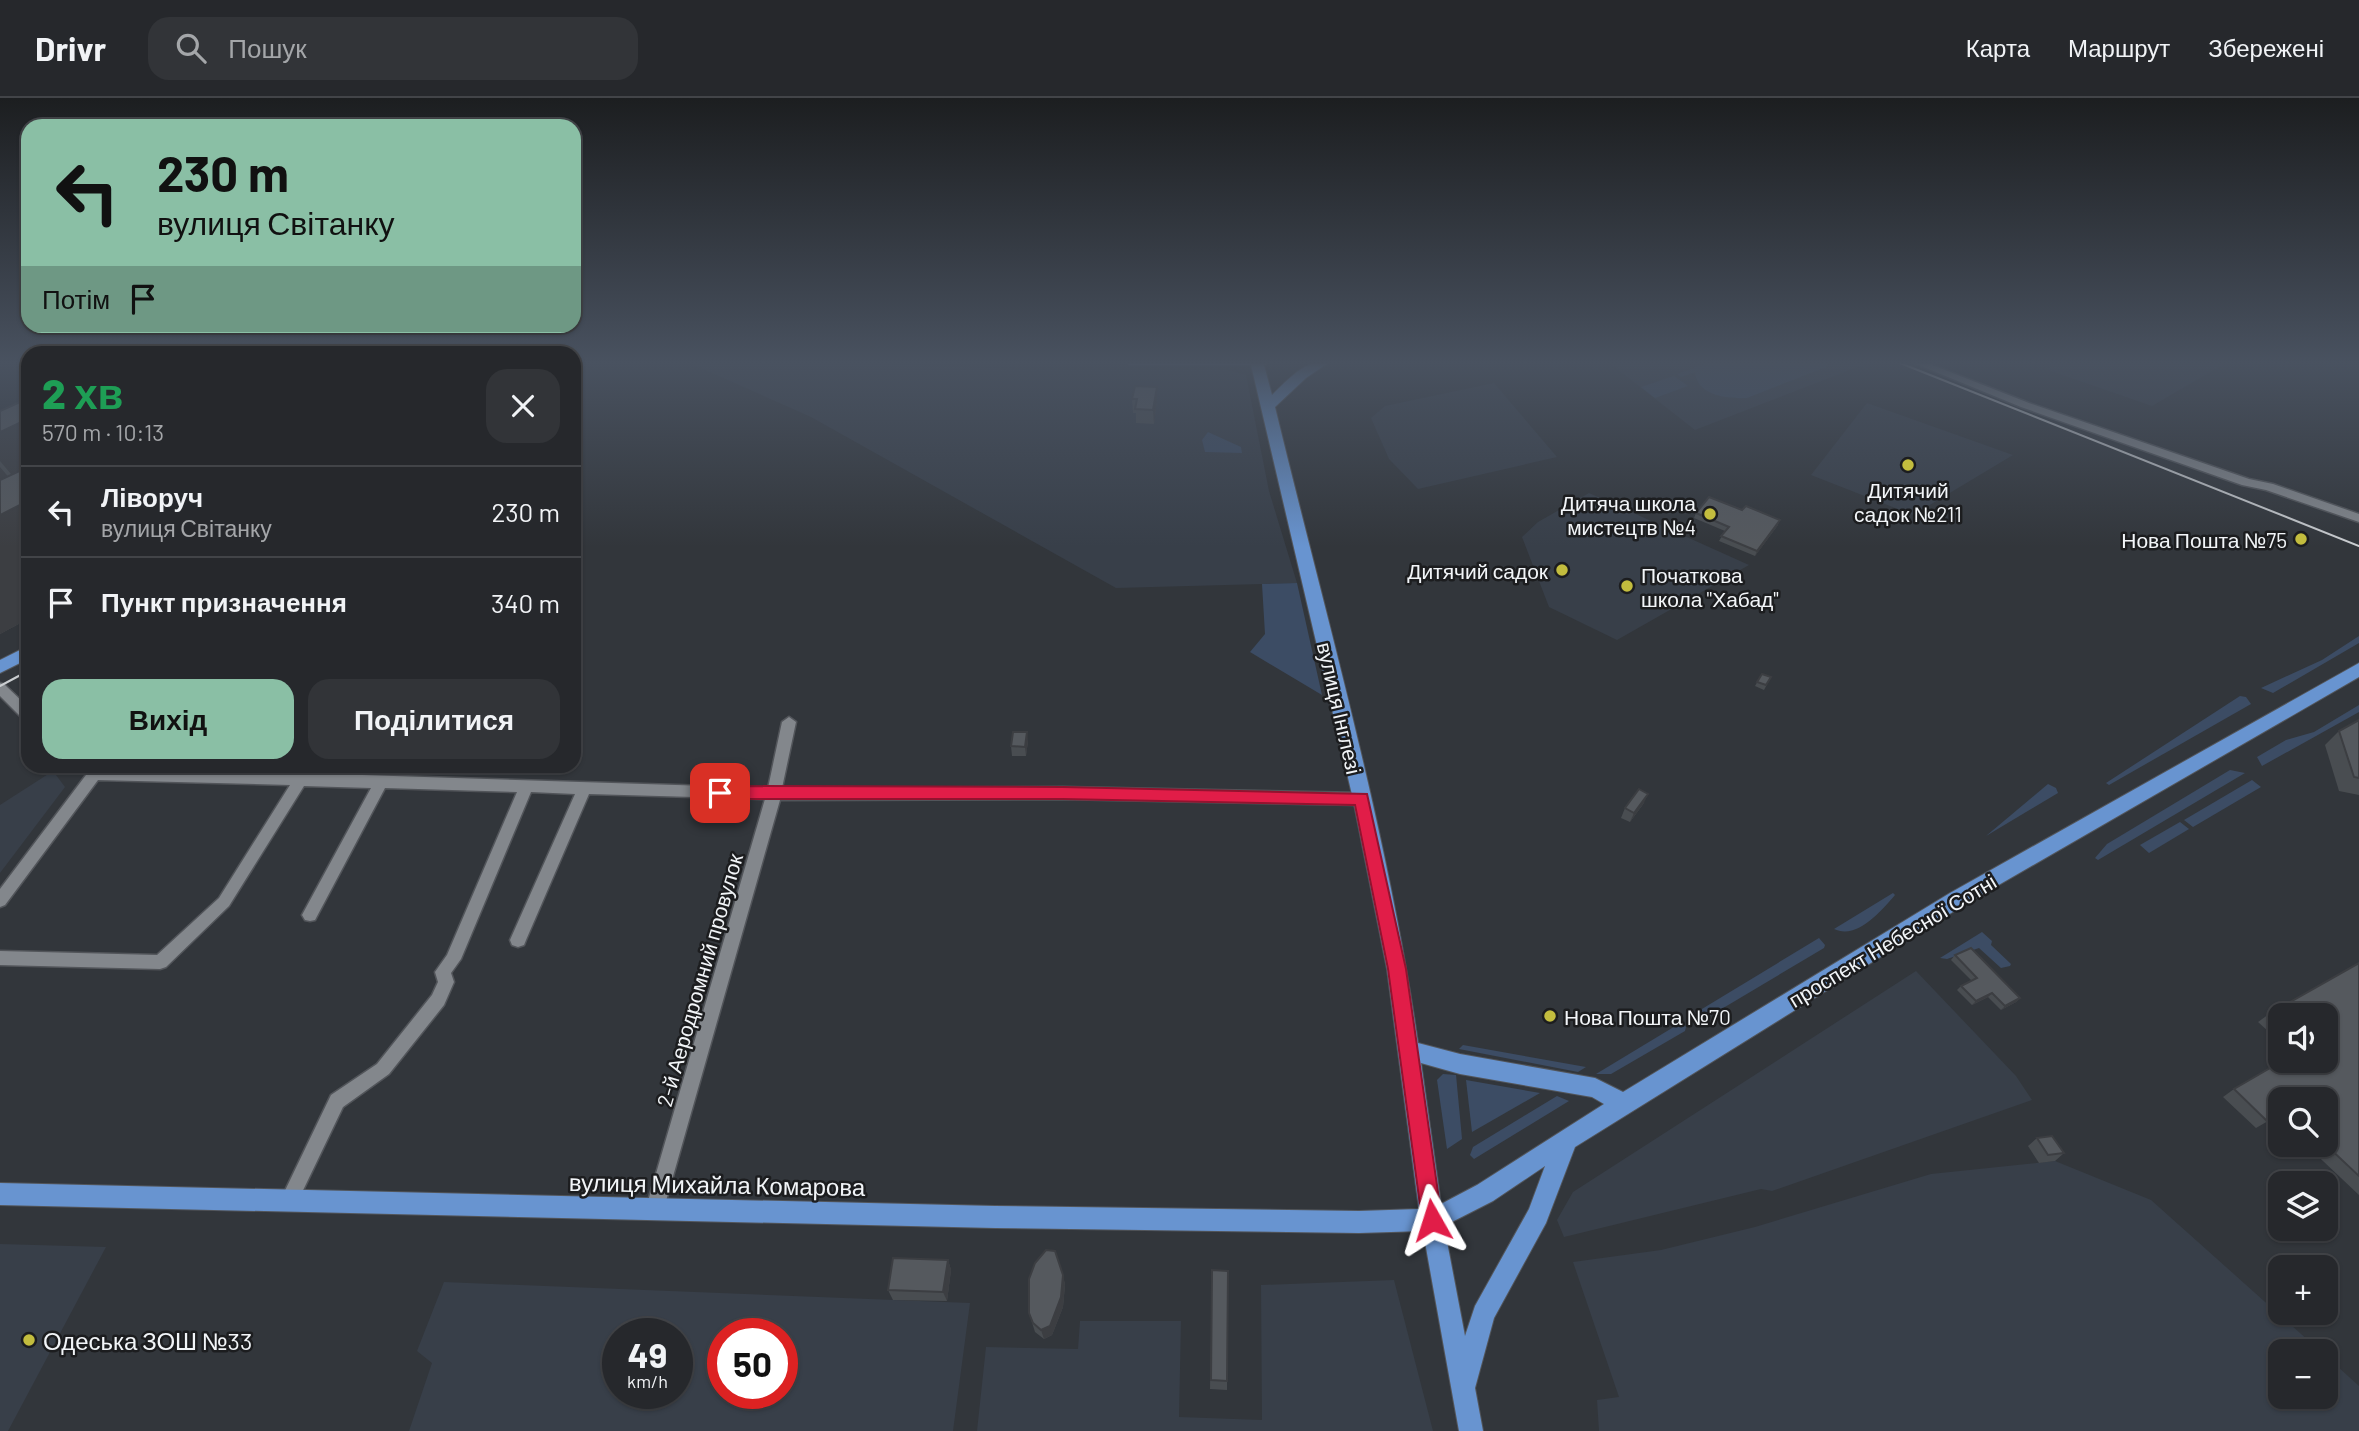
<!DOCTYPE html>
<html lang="uk">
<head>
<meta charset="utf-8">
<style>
  body { margin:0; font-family:Barlow,sans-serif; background:#323438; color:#f1f3f6; height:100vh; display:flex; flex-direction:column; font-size:26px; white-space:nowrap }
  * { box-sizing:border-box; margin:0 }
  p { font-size:23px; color:#a4a6a9 }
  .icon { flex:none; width:38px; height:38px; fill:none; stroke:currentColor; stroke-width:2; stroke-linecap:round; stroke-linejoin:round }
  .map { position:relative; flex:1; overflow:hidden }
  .panel { position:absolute; left:21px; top:248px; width:560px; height:427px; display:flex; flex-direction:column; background:#26282c; border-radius:21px; box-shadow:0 2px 5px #0004,0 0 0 2px #424448 }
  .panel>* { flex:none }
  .guide { position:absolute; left:21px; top:21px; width:560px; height:214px; border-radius:21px; box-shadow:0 2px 5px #0004,0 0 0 2px #424448; background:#8abfa5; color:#111; overflow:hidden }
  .buttons { position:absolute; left:2268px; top:905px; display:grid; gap:14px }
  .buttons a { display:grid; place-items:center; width:70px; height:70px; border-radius:14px; background:#26282c; box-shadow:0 2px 5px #0004,0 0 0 2px #424448; font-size:35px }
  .speed { position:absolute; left:602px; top:1220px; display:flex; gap:14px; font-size:35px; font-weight:700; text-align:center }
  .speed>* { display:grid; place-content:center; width:91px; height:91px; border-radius:50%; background:#26282c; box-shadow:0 2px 5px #0004,0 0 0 2px #424448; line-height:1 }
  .speed small { font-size:18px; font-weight:400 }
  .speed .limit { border:10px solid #d22; background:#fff; color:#111 }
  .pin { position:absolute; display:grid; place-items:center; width:60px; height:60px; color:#fff; margin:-30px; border-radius:14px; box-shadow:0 4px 10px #0006 }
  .me { position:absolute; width:77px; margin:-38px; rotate:354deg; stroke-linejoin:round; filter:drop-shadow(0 0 5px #0008) }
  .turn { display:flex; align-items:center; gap:24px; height:147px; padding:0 21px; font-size:32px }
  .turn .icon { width:91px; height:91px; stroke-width:2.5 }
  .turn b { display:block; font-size:49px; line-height:60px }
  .then { display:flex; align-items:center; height:66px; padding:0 21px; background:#0003; gap:14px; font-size:26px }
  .round { display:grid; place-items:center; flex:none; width:74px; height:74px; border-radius:21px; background:#323438 }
  .overview { display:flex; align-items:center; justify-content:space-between; height:119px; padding:0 21px }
  h1 { font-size:42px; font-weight:800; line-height:52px; color:#1e9e55 }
  .cta { display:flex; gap:14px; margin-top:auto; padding:14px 21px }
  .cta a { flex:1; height:80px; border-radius:21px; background:#8abfa5; color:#111; font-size:28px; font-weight:800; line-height:80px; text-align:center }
  .cta a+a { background:#323438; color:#f1f3f6 }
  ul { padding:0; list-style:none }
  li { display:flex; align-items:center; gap:21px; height:91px; padding:0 21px; border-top:2px solid #424448 }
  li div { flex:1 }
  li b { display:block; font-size:26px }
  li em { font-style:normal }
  header { display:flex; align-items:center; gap:42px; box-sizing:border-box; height:98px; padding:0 35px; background:#26282c; border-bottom:2px solid #424448 }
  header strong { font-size:33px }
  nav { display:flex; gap:38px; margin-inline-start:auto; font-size:24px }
  .search { width:490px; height:63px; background:#323438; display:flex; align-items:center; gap:18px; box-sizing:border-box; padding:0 24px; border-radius:21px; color:#a4a6a9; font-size:26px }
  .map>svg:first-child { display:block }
  .built { fill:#383f49; fill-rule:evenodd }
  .green { fill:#3c4c64 }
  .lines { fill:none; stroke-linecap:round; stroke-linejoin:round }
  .minor-casing { stroke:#52555a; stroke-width:3 }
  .major-casing { stroke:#52555a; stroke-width:2 }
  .minor { fill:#83878c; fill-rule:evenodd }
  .major { fill:#6894d0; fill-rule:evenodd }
  .tram { stroke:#cbced1; stroke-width:2 }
  .wall { fill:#494d51 }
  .shaded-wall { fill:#3c3e42 }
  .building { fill:#55595e; stroke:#3c3e42; stroke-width:2 }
  .route { fill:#e11d48; stroke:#92132f; stroke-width:2 }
  .poi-dot { fill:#c3bd3e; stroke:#1c1d1f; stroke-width:2.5 }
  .labels { text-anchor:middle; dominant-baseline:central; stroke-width:5; stroke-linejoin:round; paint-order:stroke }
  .poi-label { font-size:21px; fill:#f2f5f8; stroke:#1c1d1f; text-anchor:end }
  .street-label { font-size:21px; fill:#f2f5f8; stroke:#1c1d1f }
  .near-street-label { font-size:24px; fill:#f2f5f8; stroke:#1c1d1f }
  .near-poi-label { font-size:24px; fill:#f2f5f8; stroke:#1c1d1f; text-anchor:start }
</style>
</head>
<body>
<header>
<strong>Drivr</strong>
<div class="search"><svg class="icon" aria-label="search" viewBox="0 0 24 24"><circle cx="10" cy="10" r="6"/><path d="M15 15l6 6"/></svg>Пошук</div>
<nav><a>Карта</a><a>Маршрут</a><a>Збережені</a></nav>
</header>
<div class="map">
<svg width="2359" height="1333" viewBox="0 0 2359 1333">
  <rect width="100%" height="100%" fill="#32363b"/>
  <g class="built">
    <path d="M685 263H813L1040 272H1227L1246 277 1269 393 1297 485 1116 490 811 319Z"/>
    <path d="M1607 263H1863L1868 265 1695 332Z"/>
    <path d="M2054 263H2229L2152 308 2048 272Z"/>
    <path d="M1494 285 1557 359 1418 391 1389 361 1371 320 1385 308Z"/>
    <path d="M1867 305 2013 357 1913 417 1811 377Z"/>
    <path d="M1589 395 1749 467 1617 542 1549 509 1522 439 1538 424Z"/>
    <path d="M53 673 65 689 0 775V707Z"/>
    <path d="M1916 873 2016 978 2032 1002 1772 1093 1761 1091 1564 1139 1557 1122 1573 1094Z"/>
    <path d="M2055 1063 2151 1102 2320 1253H2280V1298H2326V1258L2359 1288V1333H1599L1597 1302 1619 1299 1573 1164 1661 1152 1755 1129 1931 1076Z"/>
    <path d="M0 1146 106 1149 8 1333H0Z"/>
    <path d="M1394 1182 1433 1333H977L986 1249 1078 1251 1080 1223H1181L1179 1319 1262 1322 1261 1187Z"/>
    <path d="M444 1184 970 1205 953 1333H409L432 1265 417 1253ZM618 1236H677V1295H618ZM723 1236H782V1295H723Z"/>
  </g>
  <g class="green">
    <path d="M1714 263H1822V266L1829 263 1826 269 1747 300C1728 301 1697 298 1695 274L1681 279 1677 276Z"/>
    <path d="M1674 278 1688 288 1655 300 1641 289Z"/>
    <path d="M1208 334 1241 349 1242 355 1205 354 1202 342Z"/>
    <path d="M1297 485 1322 597 1250 554 1265 536 1262 486Z"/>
    <path d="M2359 538V545L2273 595 2261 590 2322 562Z"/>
    <path d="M2240 598 2246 599 2251 606 2109 687 2106 685Z"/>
    <path d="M2359 607V614L2262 668 2257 659 2286 642 2314 634Z"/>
    <path d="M2230 672 2245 675 2098 762 2095 760 2107 746Z"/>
    <path d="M2252 682 2261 689 2193 729 2184 722Z"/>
    <path d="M2048 686 2056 690 2058 695 1986 738Z"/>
    <path d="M2180 724 2189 731 2149 755 2140 747Z"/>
    <path d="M1893 795 1895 797C1881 813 1857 842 1834 831Z"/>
    <path d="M1982 834 1992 843 1991 847 2011 866 2010 868 2001 870 1979 850 1947 861 1940 860Z"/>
    <path d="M1819 840 1825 847 1824 850 1703 922 1692 917Z"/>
    <path d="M1682 924 1686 929 1685 933 1611 976H1596Z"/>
    <path d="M1463 947 1586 969 1578 974 1459 951Z"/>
    <path d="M1443 976 1456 977 1462 1041 1447 1051 1437 982Z"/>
    <path d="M1466 982 1540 995 1472 1034Z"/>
    <path d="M1557 998 1569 1003 1474 1061 1470 1057 1473 1049Z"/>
  </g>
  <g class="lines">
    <defs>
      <g id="minor">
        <path d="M1909 263H1922L2029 305 2249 381 2273 386 2359 416V424L2266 392 2242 387 2021 309Z"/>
        <path d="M0 585 5 587 28 609V622L23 621 0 598Z"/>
        <path d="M789 619 796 624 782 690 1063 689 1362 695 1367 697 1369 701 1367 705 1362 707 1063 701 780 702 664 1110 661 1116 655 1119 649 1116 646 1110 765 701 589 696 526 842 524 847 518 849 512 847 510 842 575 696 531 694 461 861 451 875 454 884 444 907 389 976 343 1009 295 1109 289 1112 283 1109 280 1103 331 997 377 966 432 897 438 884 435 874 447 857 517 694 385 690 315 822 310 823 305 822 302 817 371 690 304 688 229 808 166 869 160 871 0 867V853L157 857 219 800 290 687 98 682 5 807 0 809V791L86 677 79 668 768 690 782 624Z"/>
      </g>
      <g id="major">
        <path d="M1124 263H1271L1264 267 1272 297C1289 281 1305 261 1331 263L1306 280 1275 309C1326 520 1387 730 1418 945L1460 956 1595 980 1623 994 1950 795 2359 565V579L1964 807 1575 1049 1546 1125 1494 1220 1475 1290 1483 1333H1459L1423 1133 1359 1135 995 1130 0 1107V1085L995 1108 1359 1113 1419 1111 1387 871 1353 701 1251 267H1130ZM1421 965 1460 976 1592 999 1604 1006 1477 1087 1441 1106ZM1545 1068 1529 1111 1475 1208 1465 1238 1444 1128 1493 1103Z"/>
        <path d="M28 548V561L0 575V562Z"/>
      </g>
    </defs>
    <use href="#minor" class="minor-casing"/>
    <use href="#major" class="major-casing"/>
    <use href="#minor" class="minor"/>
    <use href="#major" class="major"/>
    <g class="tram">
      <path d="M1895 263 2359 448"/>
      <path d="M574 266 579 263"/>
      <path d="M0 588 28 573"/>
    </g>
  </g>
  <g class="wall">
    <path d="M1157 289V303L1154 326 1136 325V315H1133L1132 301Z"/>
    <path d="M28 310V521L0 536V313Z"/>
    <path d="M1696 415 1778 427 1755 458 1719 443 1725 433 1694 420Z"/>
    <path d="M1762 576 1771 579 1764 592 1755 588Z"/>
    <path d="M2359 622V697L2339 693 2325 647 2339 633Z"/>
    <path d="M1028 643 1026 658H1012L1011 648Z"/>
    <path d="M1644 705 1630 724 1621 720 1625 710Z"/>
    <path d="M1955 857 2020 900 2016 904 2001 912 1988 899 1972 907 1957 892 1961 888 1972 883 1951 862Z"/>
    <path d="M2359 865V1097L2305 1046H2326L2280 1001V1023L2275 1019 2256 1030 2223 999 2234 991 2326 962 2280 917V944L2258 924 2269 916Z"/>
    <path d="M2037 1040 2064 1055 2055 1063 2039 1065 2028 1048Z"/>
    <path d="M948 1162 951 1172 947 1203 893 1202 888 1192Z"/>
    <path d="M1063 1177 1065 1187 1063 1209 1052 1237 1044 1241 1035 1234 1029 1215Z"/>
    <path d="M1212 1182 1227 1283V1292L1210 1291Z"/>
  </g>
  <g class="shaded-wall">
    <path d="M1157 289V303L1154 326 1153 312Z"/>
    <path d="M28 321V396L0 363V334Z"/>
    <path d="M0 369 28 402V521L0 536Z"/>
    <path d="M1780 422 1778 427 1755 458 1757 453Z"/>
    <path d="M1027 634 1028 643 1026 658 1025 649Z"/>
    <path d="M1648 696 1644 705 1630 724 1634 715Z"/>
    <path d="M1992 895 1988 899 1972 907 1976 903Z"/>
    <path d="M2020 900 2016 904 2001 912 2005 908Z"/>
    <path d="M948 1162 951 1172 947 1203 943 1194Z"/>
    <path d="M1063 1177 1065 1187 1063 1209 1052 1237 1044 1241 1041 1232Z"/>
  </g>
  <g class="building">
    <path d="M1135 288 1157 289 1153 312 1135 311 1137 301H1132Z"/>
    <path d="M20 304 28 310V321L0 334V313Z"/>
    <path d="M28 369V403L0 417V382Z"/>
    <path d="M1709 399 1742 412 1746 408 1780 422 1757 453 1721 438 1729 429 1696 415Z"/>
    <path d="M1762 576 1771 579 1766 587 1757 584Z"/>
    <path d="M2359 622V680L2354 679 2339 633Z"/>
    <path d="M1013 634H1027L1025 649 1011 648Z"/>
    <path d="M1639 691 1648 696 1634 715 1625 710Z"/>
    <path d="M1971 850 2020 900 2005 908 1992 895 1976 903 1961 888 1977 880 1955 857Z"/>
    <path d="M2359 865V1078L2325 1046 2326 1001H2280V1015L2267 1023 2234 991 2284 962H2326V917H2280V926L2269 916Z"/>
    <path d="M2052 1038 2064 1055 2048 1057 2037 1040Z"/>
    <path d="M1046 1152 1055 1153 1063 1177 1061 1199 1050 1228 1041 1232 1033 1225 1029 1215V1181L1035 1165Z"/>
    <path d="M893 1160 948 1162 943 1194 888 1192Z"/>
    <path d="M1212 1172 1228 1173 1227 1283 1211 1282Z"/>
  </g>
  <linearGradient id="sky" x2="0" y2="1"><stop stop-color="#1c1e20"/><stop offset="0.59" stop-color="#495260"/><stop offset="1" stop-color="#495260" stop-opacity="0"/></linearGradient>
  <rect width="2359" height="449" fill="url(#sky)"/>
  <path class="route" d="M720 688 1063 689 1367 696 1406 871 1442 1122 1439 1129 1432 1132 1425 1129 1422 1122 1388 871 1355 707 1063 701H720L712 695Z"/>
  <g class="poi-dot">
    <circle cx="1908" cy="367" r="7"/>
    <circle cx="1710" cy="416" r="7"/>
    <circle cx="2301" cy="441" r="7"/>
    <circle cx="1562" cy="472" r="7"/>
    <circle cx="1627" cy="488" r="7"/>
    <circle cx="1550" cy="918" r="7"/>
    <circle cx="29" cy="1242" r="7"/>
  </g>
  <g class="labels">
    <g class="poi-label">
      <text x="1908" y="391" text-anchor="middle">Дитячий<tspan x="1908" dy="24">садок №211</tspan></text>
      <text x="1696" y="404">Дитяча школа<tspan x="1696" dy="24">мистецтв №4</tspan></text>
      <text x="2287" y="441">Нова Пошта №75</text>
      <text x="1548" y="472">Дитячий садок</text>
      <text x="1641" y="476" text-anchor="start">Початкова<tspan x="1641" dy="24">школа "Хабад"</tspan></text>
      <text x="1564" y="918" text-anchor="start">Нова Пошта №70</text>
    </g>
    <g class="street-label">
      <text transform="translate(1340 610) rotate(77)">вулиця Інглезі</text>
      <text transform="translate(1892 842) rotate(-31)">проспект Небесної Сотні</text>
      <text transform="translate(699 882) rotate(-74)">2-й Аеродромний провулок</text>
    </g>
    <g class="near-street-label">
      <text transform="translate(717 1086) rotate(1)">вулиця Михайла Комарова</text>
    </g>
    <g class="near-poi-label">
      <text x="43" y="1242">Одеська ЗОШ №33</text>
    </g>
  </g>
</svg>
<div class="buttons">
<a><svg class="icon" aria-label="sound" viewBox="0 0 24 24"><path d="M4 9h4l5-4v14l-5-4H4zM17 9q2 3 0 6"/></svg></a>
<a><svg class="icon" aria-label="search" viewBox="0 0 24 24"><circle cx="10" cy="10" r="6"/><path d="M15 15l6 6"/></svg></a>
<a><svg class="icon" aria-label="layers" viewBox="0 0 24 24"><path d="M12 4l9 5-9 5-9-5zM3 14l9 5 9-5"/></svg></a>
<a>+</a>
<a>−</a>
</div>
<div class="speed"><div>49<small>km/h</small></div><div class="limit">50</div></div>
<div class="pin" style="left:720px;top:695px;background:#d93025"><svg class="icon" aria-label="arrive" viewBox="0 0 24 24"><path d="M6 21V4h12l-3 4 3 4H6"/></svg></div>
<svg class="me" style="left:1432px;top:1122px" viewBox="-20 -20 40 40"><path d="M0-17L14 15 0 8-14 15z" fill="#e11d48" stroke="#fff" stroke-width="4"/></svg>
<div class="guide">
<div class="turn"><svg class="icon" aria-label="left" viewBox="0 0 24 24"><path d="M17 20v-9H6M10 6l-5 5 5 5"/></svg><div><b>230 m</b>вулиця Світанку</div></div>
<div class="then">Потім<svg class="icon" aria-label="arrive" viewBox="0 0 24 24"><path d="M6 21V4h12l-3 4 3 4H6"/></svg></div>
</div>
<section class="panel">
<div class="overview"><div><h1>2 хв</h1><p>570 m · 10:13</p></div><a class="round"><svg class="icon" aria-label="close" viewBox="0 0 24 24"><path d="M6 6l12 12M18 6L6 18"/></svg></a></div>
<ul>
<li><svg class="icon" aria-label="left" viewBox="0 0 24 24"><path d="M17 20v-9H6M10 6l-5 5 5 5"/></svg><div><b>Ліворуч</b><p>вулиця Світанку</p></div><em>230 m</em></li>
<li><svg class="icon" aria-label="arrive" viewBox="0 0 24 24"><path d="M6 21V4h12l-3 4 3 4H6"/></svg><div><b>Пункт призначення</b></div><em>340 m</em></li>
</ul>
<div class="cta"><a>Вихід</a><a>Поділитися</a></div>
</section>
</div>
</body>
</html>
